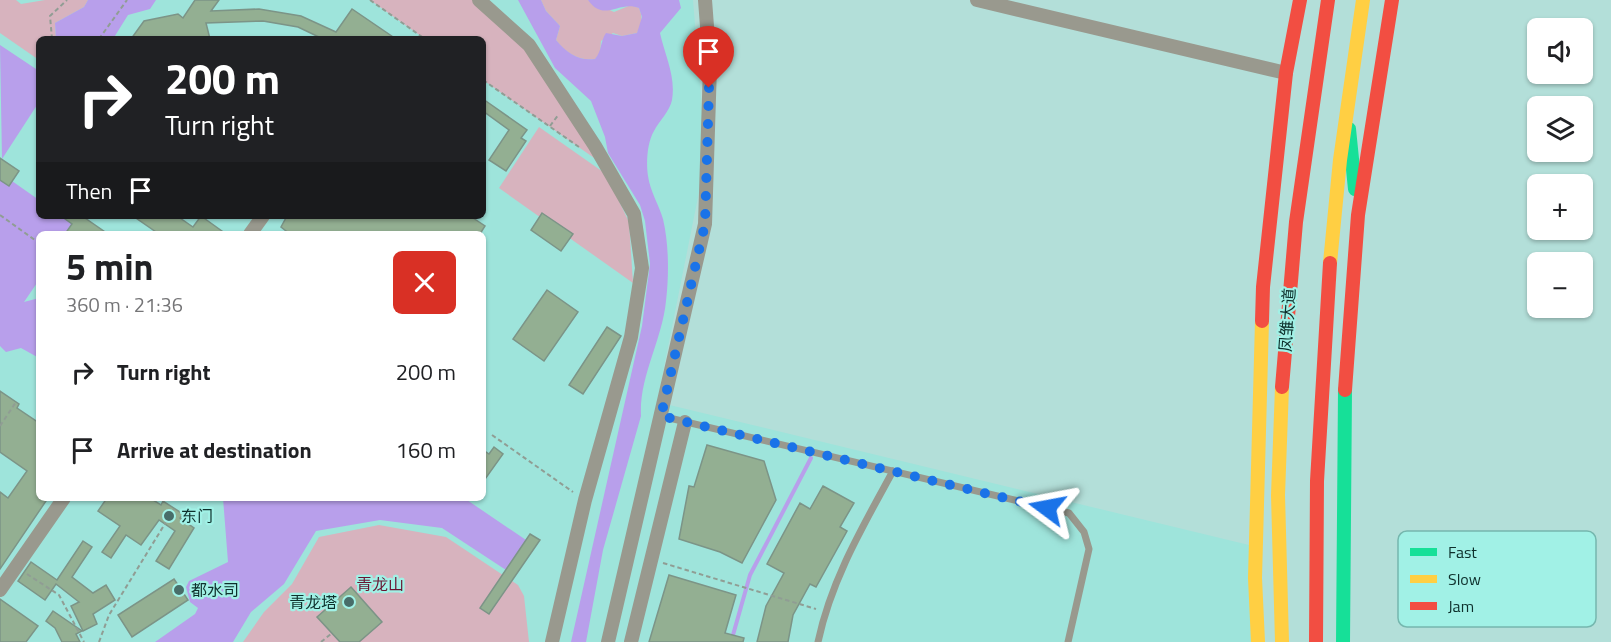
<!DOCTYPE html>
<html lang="en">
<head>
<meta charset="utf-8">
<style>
  body { margin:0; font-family:"Titillium Web","Noto Sans SC",sans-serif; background:#f6f6f6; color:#202124; height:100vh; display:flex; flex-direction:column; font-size:22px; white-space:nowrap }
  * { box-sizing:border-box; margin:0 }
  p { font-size:20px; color:#757577 }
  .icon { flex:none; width:33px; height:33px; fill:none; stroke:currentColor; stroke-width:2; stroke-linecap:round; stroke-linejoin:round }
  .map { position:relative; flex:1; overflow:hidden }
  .details { position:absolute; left:36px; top:231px; width:450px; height:270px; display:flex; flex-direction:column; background:#fff; border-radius:9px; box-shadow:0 2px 4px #0004 }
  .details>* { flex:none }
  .top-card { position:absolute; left:36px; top:36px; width:450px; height:183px; border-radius:9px; box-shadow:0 2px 4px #0004; background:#202124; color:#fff; overflow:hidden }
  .buttons { position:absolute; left:1527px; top:18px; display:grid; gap:12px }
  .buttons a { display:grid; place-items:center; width:66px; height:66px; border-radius:9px; background:#fff; box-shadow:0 2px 4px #0004; font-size:30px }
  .pin { position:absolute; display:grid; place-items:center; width:51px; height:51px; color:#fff; margin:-62px -26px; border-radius:50% 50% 50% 0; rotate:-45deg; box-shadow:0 0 6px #0007 }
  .pin .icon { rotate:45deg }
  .me { position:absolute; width:66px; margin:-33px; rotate:283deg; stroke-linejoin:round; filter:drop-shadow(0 0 4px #0008) }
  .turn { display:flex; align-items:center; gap:21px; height:126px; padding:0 30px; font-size:27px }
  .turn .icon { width:78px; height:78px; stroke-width:2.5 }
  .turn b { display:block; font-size:42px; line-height:51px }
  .then { display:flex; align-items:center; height:57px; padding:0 30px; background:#0003; gap:12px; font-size:22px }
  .round { display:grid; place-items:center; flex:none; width:63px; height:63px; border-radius:9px; background:#f6f6f6 }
  .head { display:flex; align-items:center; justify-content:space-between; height:102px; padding:0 30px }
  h1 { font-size:36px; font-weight:700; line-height:45px }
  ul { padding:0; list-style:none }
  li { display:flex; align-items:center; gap:18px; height:78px; padding:0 30px }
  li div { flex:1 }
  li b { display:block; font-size:22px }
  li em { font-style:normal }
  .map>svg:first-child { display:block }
  .built { fill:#9ee4db; fill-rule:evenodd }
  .green { fill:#d7b3be }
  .water { fill:#b89feb }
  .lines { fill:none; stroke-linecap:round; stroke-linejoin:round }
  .stream { stroke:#b89feb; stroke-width:4 }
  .building { fill:#93af92; stroke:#7c9487; stroke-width:1.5 }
  .path { stroke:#909d94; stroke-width:2; stroke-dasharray:4.5 3; stroke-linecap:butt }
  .lane { stroke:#99998e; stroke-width:7 }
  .street { stroke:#99998e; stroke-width:14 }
  .fast { stroke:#16e098; stroke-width:14 }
  .slow { stroke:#ffcf43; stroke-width:14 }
  .jam { stroke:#f24e42; stroke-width:14 }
  .route { stroke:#1a73e8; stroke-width:10; stroke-dasharray:0 18 }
  .poi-dot { fill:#486d69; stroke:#a1f1e6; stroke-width:2 }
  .labels { text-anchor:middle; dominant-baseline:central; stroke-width:4.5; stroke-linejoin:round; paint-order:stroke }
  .street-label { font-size:16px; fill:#0e302c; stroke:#a1f1e6 }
  .poi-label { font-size:16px; fill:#0e302c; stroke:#a1f1e6; text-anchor:start }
  .park-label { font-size:16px; fill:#681531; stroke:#a1f1e6 }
  .key { fill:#a1f1e6; stroke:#75b7ae; stroke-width:1.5 }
  .key-label { font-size:16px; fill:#0e302c }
</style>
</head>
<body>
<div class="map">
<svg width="1611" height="642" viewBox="0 0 1611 642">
  <rect width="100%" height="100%" fill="#b3dfd9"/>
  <path class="built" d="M0 0H693L706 157 657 402 1249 545 1251 642H0ZM39 39H483V216H39ZM39 234H483V498H39Z"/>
  <g class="green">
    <path d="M0 0H16L21 4 45 0H88L84 7 55 23 56 39H39V60L0 33Z"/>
    <path d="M370 0H479L529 45 607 167 483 80V39H425Z"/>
    <path d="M541 0H588L614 12 631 5 639 8C643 18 642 24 637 33L622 36 613 33 601 41 600 53 595 59C578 61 566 53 556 40L560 26 546 11Z"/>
    <path d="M539 127 606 174 629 222 633 283 499 188Z"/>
    <path d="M379 525 446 537 518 585 524 596 529 642H243L264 612 292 584 319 537Z"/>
  </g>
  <g class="water">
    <path d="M88 0H156L150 9 128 15 113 39H95L89 36 87 39H56L55 23 84 7Z"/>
    <path d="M518 0H541L546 11 560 26 556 40C567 53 578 61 595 59 602 51 600 42 606 33L622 36 637 33 642 17 639 8C619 0 604 23 588 0H679L681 8 660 33C665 56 676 76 672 100 670 111 659 121 654 131 647 143 646 163 648 176 650 191 659 205 663 219 669 244 669 276 666 301 662 341 639 376 641 416L603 550 586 642H571L642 326 650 264 645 221 640 205 608 153 605 137 591 101 555 68Z"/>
    <path d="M0 45 39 71V102L2 159Z"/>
    <path d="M0 180 8 186 12 181 39 200V216H61L72 224 67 230 71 234H39V280L24 302 39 298V358L21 348 6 352 0 346Z"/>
    <path d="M223 498H464L526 540 506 570 442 528 380 520 316 531 284 584 251 612 233 642H155L195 614 198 608 190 602 186 587 189 581 228 562Z"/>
  </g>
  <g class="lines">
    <path class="stream" d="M731 642 750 575 811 458"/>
  </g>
  <g class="building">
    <path d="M195 0H219L211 11 259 9 301 16 336 32 352 9 396 39H323L298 27 263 21 206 23 210 39H131L144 21 178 14 183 18Z"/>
    <path d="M483 99 527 130 521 138 526 141 506 171 489 160 509 130 483 111Z"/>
    <path d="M0 158 19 171 9 186 0 180Z"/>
    <path d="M542 213 573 234 561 251 531 230Z"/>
    <path d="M61 216H82L108 234H65L72 224Z"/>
    <path d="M133 216H177L193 227 201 216 226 234H159Z"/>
    <path d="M287 216H470L485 226 480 234H290L281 227Z"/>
    <path d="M547 290 578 312 544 361 513 339Z"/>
    <path d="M607 327 621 336 583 394 569 385Z"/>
    <path d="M0 391 19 404 17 408 39 423V498H48L0 569V492L8 498 27 471 0 452Z"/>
    <path d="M707 445 764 461 776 500 742 563 720 552 679 539 689 486 694 487Z"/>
    <path d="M494 447 503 454 483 482V450L489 454Z"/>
    <path d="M823 486 854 503 840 527 847 531 816 587 810 584 793 615 788 642H757L766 606 784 573 767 564 800 503 810 509Z"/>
    <path d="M107 498H150L161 505 163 501 183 514 180 518 194 528 169 569 156 561 175 531 159 520 141 545 126 535 111 558 102 552 120 526 98 511Z"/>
    <path d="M530 534 540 540 489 614 480 608Z"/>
    <path d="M83 541 92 547 72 577 93 593 106 585 115 600 93 614 97 624 83 631 71 606 79 602 56 584 45 600 18 581 31 562 57 580Z"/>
    <path d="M669 575 736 595 725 633 744 638 743 642H649Z"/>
    <path d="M174 579 188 600 132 637 118 615Z"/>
    <path d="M351 587 382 622 359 642H340L317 617Z"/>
    <path d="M0 599 38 626 26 642H0Z"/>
    <path d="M53 611 82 631 76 634 80 642H62L55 628 46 621Z"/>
  </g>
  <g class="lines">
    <g class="path">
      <path d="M370 0 425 39"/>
      <path d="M52 39 50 16 67 0"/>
      <path d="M99 39 127 0"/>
      <path d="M483 80 579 147"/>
      <path d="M550 126 559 114"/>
      <path d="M0 215 39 243"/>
      <path d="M0 426 16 402"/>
      <path d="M492 435 573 492"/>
      <path d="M663 563 816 609"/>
      <path d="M27 574 59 595 84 642"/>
      <path d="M99 642 109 615 174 509"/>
      <path d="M321 642 332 633"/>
    </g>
    <g class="lane">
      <path d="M661 416 1069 513 1084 532 1089 549 1068 642"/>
      <path d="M818 642C831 580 863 526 893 471"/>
    </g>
    <g class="street">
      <path d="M479 0 529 45 595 146 634 214 642 268 631 337 585 500 552 642"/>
      <path d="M977 0 1286 73"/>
      <path d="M250 234 263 216"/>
      <path d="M0 590 64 498"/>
      <path d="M608 642 705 224 710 66 705 0"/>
      <path d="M631 642 685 422"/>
    </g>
    <g class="fast">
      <path d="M1349 129 1355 189"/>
      <path d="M1343 642 1345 390"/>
    </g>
    <g class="slow">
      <path d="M1330 263 1340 160 1363 0"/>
      <path d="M1282 387 1278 495 1282 642"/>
      <path d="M1258 642 1255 578 1262 321"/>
    </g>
    <g class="jam">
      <path d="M1262 321 1263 287 1286 73 1300 0"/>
      <path d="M1282 387 1296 222 1328 0"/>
      <path d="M1345 390 1358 215 1392 0"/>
      <path d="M1316 642 1317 481 1330 263"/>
    </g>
  </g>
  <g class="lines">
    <path class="route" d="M709 88 705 224 661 416 1047 508"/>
  </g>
  <g class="poi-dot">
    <circle cx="169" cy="516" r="6"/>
    <circle cx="179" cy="590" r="6"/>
    <circle cx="349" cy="602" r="6"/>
  </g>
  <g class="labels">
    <g class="street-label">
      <text transform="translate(1287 320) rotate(-86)">凤雏大道</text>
    </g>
    <g class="poi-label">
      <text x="181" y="516">东门</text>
      <text x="191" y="590">都水司</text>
      <text x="337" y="602" text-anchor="end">青龙塔</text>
    </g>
    <g class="park-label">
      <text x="380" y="584">青龙山</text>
    </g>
  </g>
  <rect x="1398" y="531" width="198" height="96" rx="9" class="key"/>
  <rect x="1410" y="548" width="27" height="8" fill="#16e098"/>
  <rect x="1410" y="575" width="27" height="8" fill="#ffcf43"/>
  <rect x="1410" y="602" width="27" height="8" fill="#f24e42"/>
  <g class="key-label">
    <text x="1448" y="558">Fast</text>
    <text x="1448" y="585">Slow</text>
    <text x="1448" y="612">Jam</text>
  </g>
</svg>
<div class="buttons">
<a><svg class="icon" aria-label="sound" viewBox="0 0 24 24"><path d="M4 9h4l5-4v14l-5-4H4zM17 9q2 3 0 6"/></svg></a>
<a><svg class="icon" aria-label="layers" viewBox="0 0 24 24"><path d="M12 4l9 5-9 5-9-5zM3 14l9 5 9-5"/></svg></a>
<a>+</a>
<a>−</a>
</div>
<div class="pin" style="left:709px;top:88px;background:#d93025"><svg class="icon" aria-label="arrive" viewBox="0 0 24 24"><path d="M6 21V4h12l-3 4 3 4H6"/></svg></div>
<svg class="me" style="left:1047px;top:508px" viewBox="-20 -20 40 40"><path d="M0-17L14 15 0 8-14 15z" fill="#1a73e8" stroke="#fff" stroke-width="4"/></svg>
<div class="top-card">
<div class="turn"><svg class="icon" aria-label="right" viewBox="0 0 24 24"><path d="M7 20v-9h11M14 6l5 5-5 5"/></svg><div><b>200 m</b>Turn right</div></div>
<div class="then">Then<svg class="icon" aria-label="arrive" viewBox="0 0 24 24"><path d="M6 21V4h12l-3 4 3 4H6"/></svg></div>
</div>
<section class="details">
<div class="head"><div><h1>5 min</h1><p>360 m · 21:36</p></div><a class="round" style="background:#d93025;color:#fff"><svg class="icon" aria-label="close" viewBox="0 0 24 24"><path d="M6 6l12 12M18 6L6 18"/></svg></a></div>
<ul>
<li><svg class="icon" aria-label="right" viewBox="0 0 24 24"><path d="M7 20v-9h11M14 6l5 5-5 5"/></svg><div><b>Turn right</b></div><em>200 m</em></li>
<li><svg class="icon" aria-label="arrive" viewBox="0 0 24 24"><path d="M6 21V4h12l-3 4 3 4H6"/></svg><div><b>Arrive at destination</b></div><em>160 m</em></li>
</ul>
</section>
</div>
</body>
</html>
